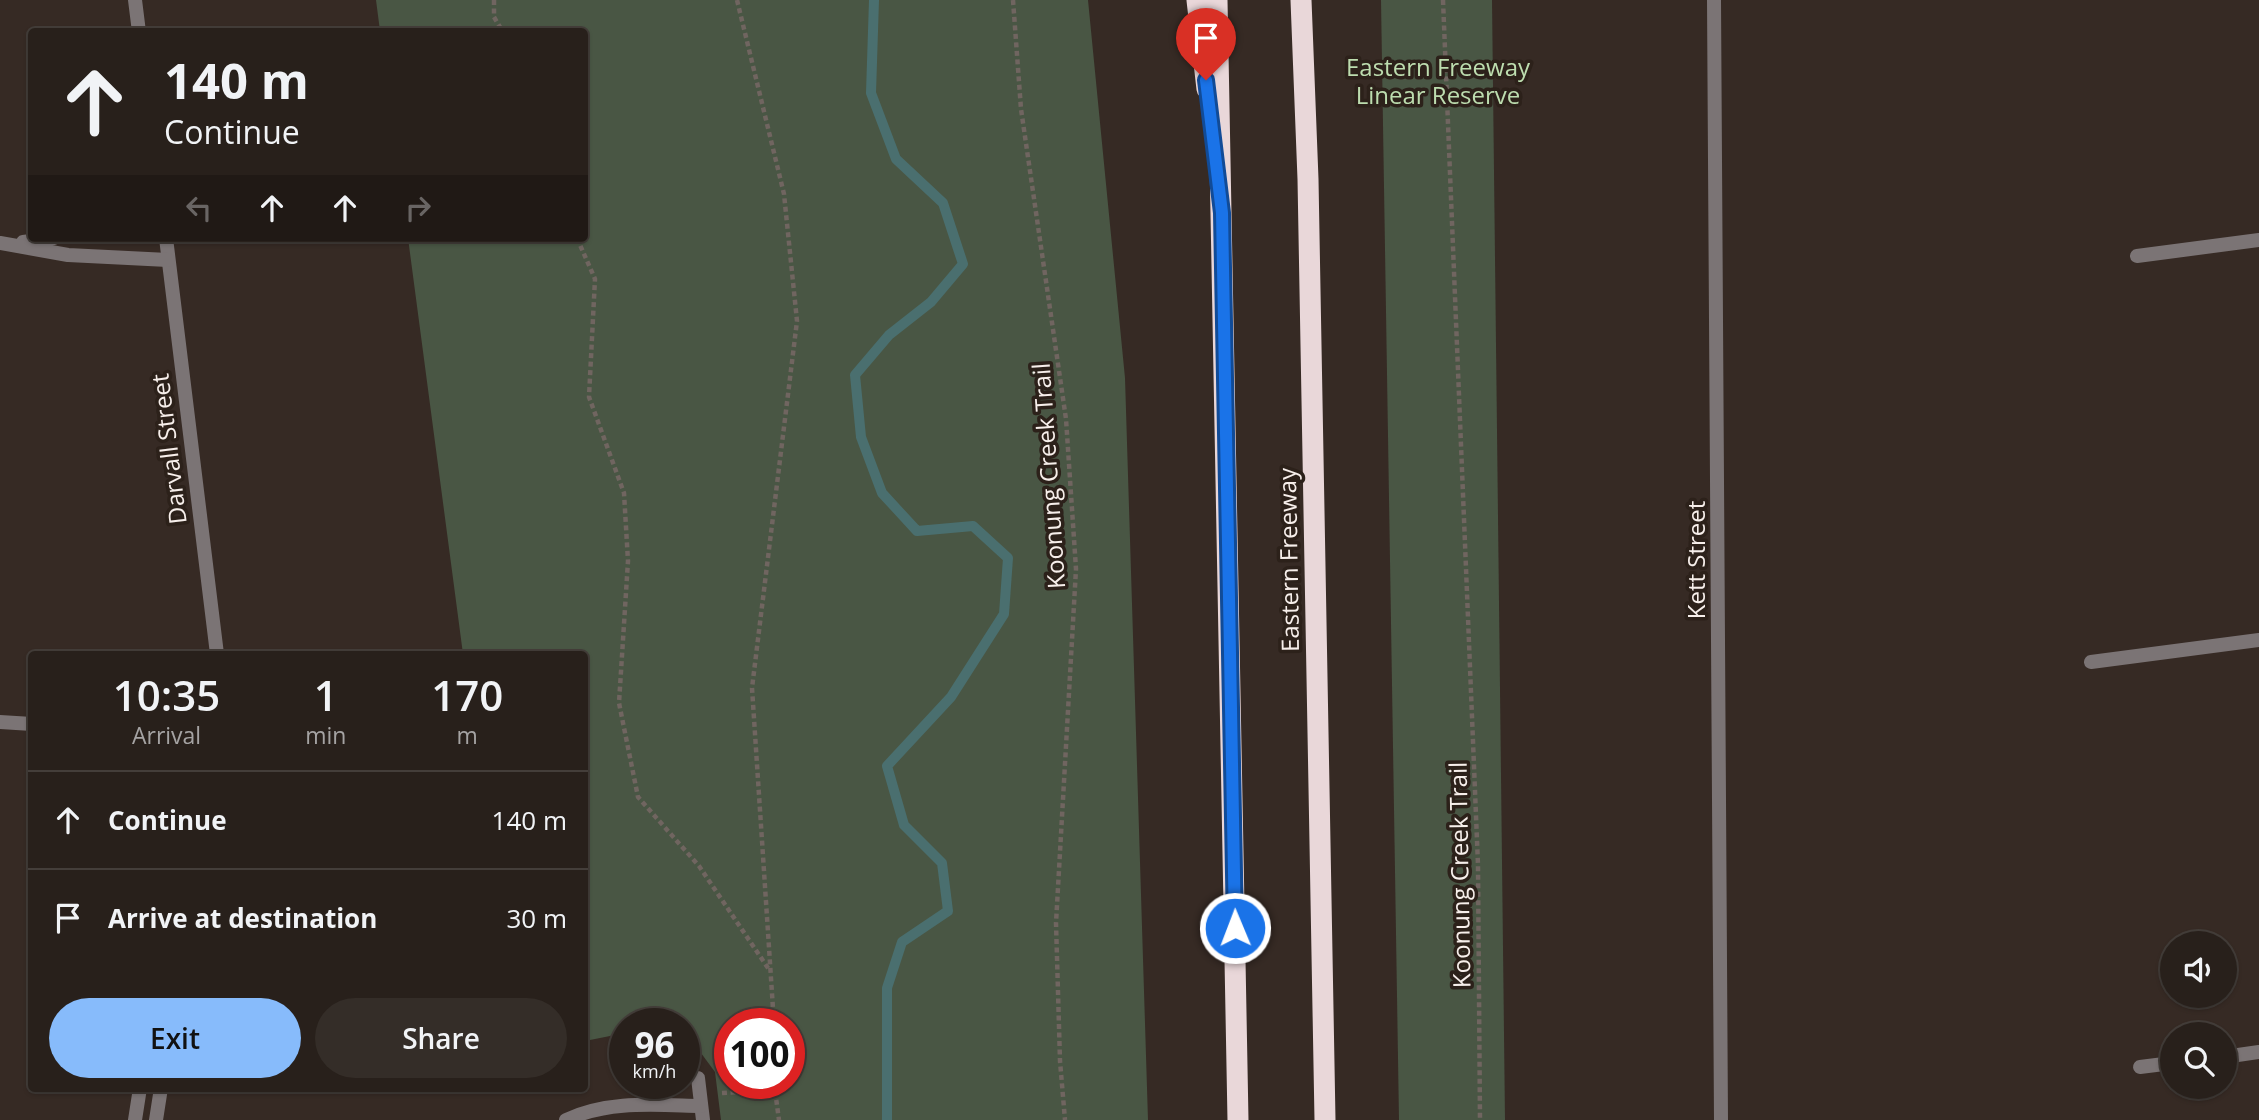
<!DOCTYPE html>
<html lang="en">
<head>
<meta charset="utf-8">
<style>
  body { margin:0; font-family:"Open Sans",sans-serif; background:#342d28; color:#f1f3f6; height:100vh; display:flex; flex-direction:column; font-size:26px; white-space:nowrap }
  * { box-sizing:border-box; margin:0 }
  p { font-size:23px; color:#a5a3a3 }
  .icon { flex:none; width:38px; height:38px; fill:none; stroke:currentColor; stroke-width:2; stroke-linecap:round; stroke-linejoin:round }
  .map { position:relative; flex:1; overflow:hidden }
  .drawer { position:absolute; left:28px; top:651px; width:560px; height:441px; display:flex; flex-direction:column; background:#28201b; border-radius:7px; box-shadow:0 2px 5px #0004,0 0 0 2px #443e3a }
  .drawer>* { flex:none }
  .banner { position:absolute; left:28px; top:28px; width:560px; height:214px; border-radius:7px; box-shadow:0 2px 5px #0004,0 0 0 2px #443e3a; background:#28201b; color:#f1f3f6; overflow:hidden }
  .fabs { position:absolute; left:2160px; top:931px; display:grid; gap:14px }
  .fabs a { display:grid; place-items:center; width:77px; height:77px; border-radius:50%; background:#28201b; box-shadow:0 2px 5px #0004,0 0 0 2px #443e3a; font-size:35px }
  .speed { position:absolute; left:609px; top:1008px; display:flex; gap:14px; font-size:35px; font-weight:700; text-align:center }
  .speed>* { display:grid; place-content:center; width:91px; height:91px; border-radius:50%; background:#28201b; box-shadow:0 2px 5px #0004,0 0 0 2px #443e3a; line-height:1 }
  .speed small { font-size:18px; font-weight:400 }
  .speed .limit { border:10px solid #d22; background:#fff; color:#111 }
  .pin { position:absolute; display:grid; place-items:center; width:60px; height:60px; color:#fff; margin:-72px -30px; border-radius:50% 50% 50% 0; rotate:-45deg; box-shadow:0 0 7px #0007 }
  .pin .icon { rotate:45deg }
  .me { position:absolute; width:77px; margin:-38px; rotate:359deg; stroke-linejoin:round; filter:drop-shadow(0 0 5px #0008) }
  .turn { display:flex; align-items:center; gap:24px; height:147px; padding:0 21px; font-size:32px }
  .turn .icon { width:91px; height:91px; stroke-width:2.5 }
  .turn b { display:block; font-size:49px; line-height:60px }
  .lanes { display:flex; align-items:center; height:66px; padding:0 21px; background:#0003; justify-content:center; gap:35px; direction:ltr }
  .lanes .off { opacity:.35 }
  .eta { display:flex; justify-content:space-evenly; align-items:center; height:119px; text-align:center }
  .eta b { font-size:42px; font-weight:600; line-height:49px }
  .cta { display:flex; gap:14px; margin-top:auto; padding:14px 21px }
  .cta a { flex:1; height:80px; border-radius:42px; background:#87bbfb; color:#111; font-size:28px; font-weight:600; line-height:80px; text-align:center }
  .cta a+a { background:#342d28; color:#f1f3f6 }
  ul { padding:0; list-style:none }
  li { display:flex; align-items:center; gap:21px; height:98px; padding:0 21px; border-top:2px solid #443e3a }
  li div { flex:1 }
  li b { display:block; font-size:26px }
  li em { font-style:normal }
  .map>svg:first-child { display:block }
  .green { fill:#495644; fill-rule:evenodd }
  .lines { fill:none; stroke-linecap:round; stroke-linejoin:round }
  .stream { stroke:#4a6f6f; stroke-width:10 }
  .path { stroke:#706560; stroke-width:4.5; stroke-dasharray:5 3.5; stroke-linecap:butt }
  .street { stroke:#7b7475; stroke-width:14 }
  .highway { stroke:#e9d7d9; stroke-width:21 }
  .route-casing { stroke:#114b97; stroke-width:18 }
  .route { stroke:#1a73e8; stroke-width:12 }
  .labels { text-anchor:middle; dominant-baseline:central; stroke-width:7; stroke-linejoin:round; paint-order:stroke }
  .park-label { font-size:24px; fill:#bdddaf; stroke:#2c211a }
  .street-label { font-size:24px; fill:#f7efeb; stroke:#2c211a }
</style>
</head>
<body>
<div class="map">
<svg width="2259" height="1120" viewBox="0 0 2259 1120">
  <rect width="100%" height="100%" fill="#362a24"/>
  <g class="green">
    <path d="M376 0H1088L1125 378 1148 1120H721L715 1072 684 1030V1024H625V1033L585 1041 584 654H463L408 238H584V32L380 31ZM730 1024H789V1083H730Z"/>
    <path d="M1381 0H1492L1505 1120H1399Z"/>
  </g>
  <g class="lines">
    <path class="stream" d="M874 0 871 93 896 159 943 203 963 264 931 302 889 335 855 375 861 437 882 493 917 531 973 526 1008 558 1004 614 951 697 887 766 904 825 942 863 948 911 902 942 887 988V1120"/>
    <g class="path">
      <path d="M494 0V17L503 32"/>
      <path d="M737 0 784 194 797 321 752 688 774 1024"/>
      <path d="M1013 0 1021 109 1066 419 1076 569 1056 923 1060 1061 1065 1120"/>
      <path d="M1443 0 1478 865 1480 1120"/>
      <path d="M577 238 595 279 589 397 624 493 628 561 619 703 638 797 699 866 770 971"/>
      <path d="M774 1083 779 1120"/>
      <path d="M722 1093 774 1090"/>
    </g>
    <g class="street">
      <path d="M135 0 139 32"/>
      <path d="M1714 0 1721 1120"/>
      <path d="M166 238 217 654"/>
      <path d="M23 242 54 238"/>
      <path d="M0 243 68 255 168 260"/>
      <path d="M2137 256 2259 240"/>
      <path d="M2091 662 2259 640"/>
      <path d="M0 722 32 724"/>
      <path d="M2224 1057 2259 1052"/>
      <path d="M2140 1067 2172 1063"/>
      <path d="M698 1078 703 1120"/>
      <path d="M135 1120 140 1088"/>
      <path d="M156 1120 161 1088"/>
      <path d="M566 1120C609 1100 655 1105 701 1106"/>
    </g>
    <g class="highway">
      <path d="M1197 0 1207 89"/>
      <path d="M1217 0 1238 1120"/>
      <path d="M1301 0 1308 179 1325 1120"/>
    </g>
  </g>
  <g class="lines">
    <defs>
      <path id="route" d="M1206 80 1222 213 1235 928"/>
    </defs>
    <use href="#route" class="route-casing"/>
    <use href="#route" class="route"/>
  </g>
  <g class="labels">
    <g class="park-label">
      <text x="1438" y="66">Eastern Freeway<tspan x="1438" dy="28">Linear Reserve</tspan></text>
    </g>
    <g class="street-label">
      <text transform="translate(168 449) rotate(-97)">Darvall Street</text>
      <text transform="translate(1048 476) rotate(-94)">Koonung Creek Trail</text>
      <text transform="translate(1288 560) rotate(-91)">Eastern Freeway</text>
      <text transform="translate(1695 560) rotate(-90)">Kett Street</text>
      <text transform="translate(1459 875) rotate(-91)">Koonung Creek Trail</text>
    </g>
  </g>
</svg>
<div class="fabs">
<a><svg class="icon" aria-label="sound" viewBox="0 0 24 24"><path d="M4 9h4l5-4v14l-5-4H4zM17 9q2 3 0 6"/></svg></a>
<a><svg class="icon" aria-label="search" viewBox="0 0 24 24"><circle cx="10" cy="10" r="6"/><path d="M15 15l6 6"/></svg></a>
</div>
<div class="speed"><div>96<small>km/h</small></div><div class="limit">100</div></div>
<div class="pin" style="left:1206px;top:80px;background:#d93025"><svg class="icon" aria-label="arrive" viewBox="0 0 24 24"><path d="M6 21V4h12l-3 4 3 4H6"/></svg></div>
<svg class="me" style="left:1235px;top:928px" viewBox="-20 -20 40 40"><circle r="17" fill="#1a73e8" stroke="#fff" stroke-width="3"/><path d="M0-11L8 9 0 5-8 9z" fill="#fff"/></svg>
<div class="banner">
<div class="turn"><svg class="icon" aria-label="ahead" viewBox="0 0 24 24"><path d="M12 20V5M6 11l6-6 6 6"/></svg><div><b>140 m</b>Continue</div></div>
<div class="lanes"><svg class="icon off" aria-label="left" viewBox="0 0 24 24"><path d="M17 20v-9H6M10 6l-5 5 5 5"/></svg><svg class="icon" aria-label="ahead" viewBox="0 0 24 24"><path d="M12 20V5M6 11l6-6 6 6"/></svg><svg class="icon" aria-label="ahead" viewBox="0 0 24 24"><path d="M12 20V5M6 11l6-6 6 6"/></svg><svg class="icon off" aria-label="right" viewBox="0 0 24 24"><path d="M7 20v-9h11M14 6l5 5-5 5"/></svg></div>
</div>
<section class="drawer">
<div class="eta">
<div><b>10:35</b><p>Arrival</p></div>
<div><b>1</b><p>min</p></div>
<div><b>170</b><p>m</p></div>
</div>
<ul>
<li><svg class="icon" aria-label="ahead" viewBox="0 0 24 24"><path d="M12 20V5M6 11l6-6 6 6"/></svg><div><b>Continue</b></div><em>140 m</em></li>
<li><svg class="icon" aria-label="arrive" viewBox="0 0 24 24"><path d="M6 21V4h12l-3 4 3 4H6"/></svg><div><b>Arrive at destination</b></div><em>30 m</em></li>
</ul>
<div class="cta"><a>Exit</a><a>Share</a></div>
</section>
</div>
</body>
</html>
